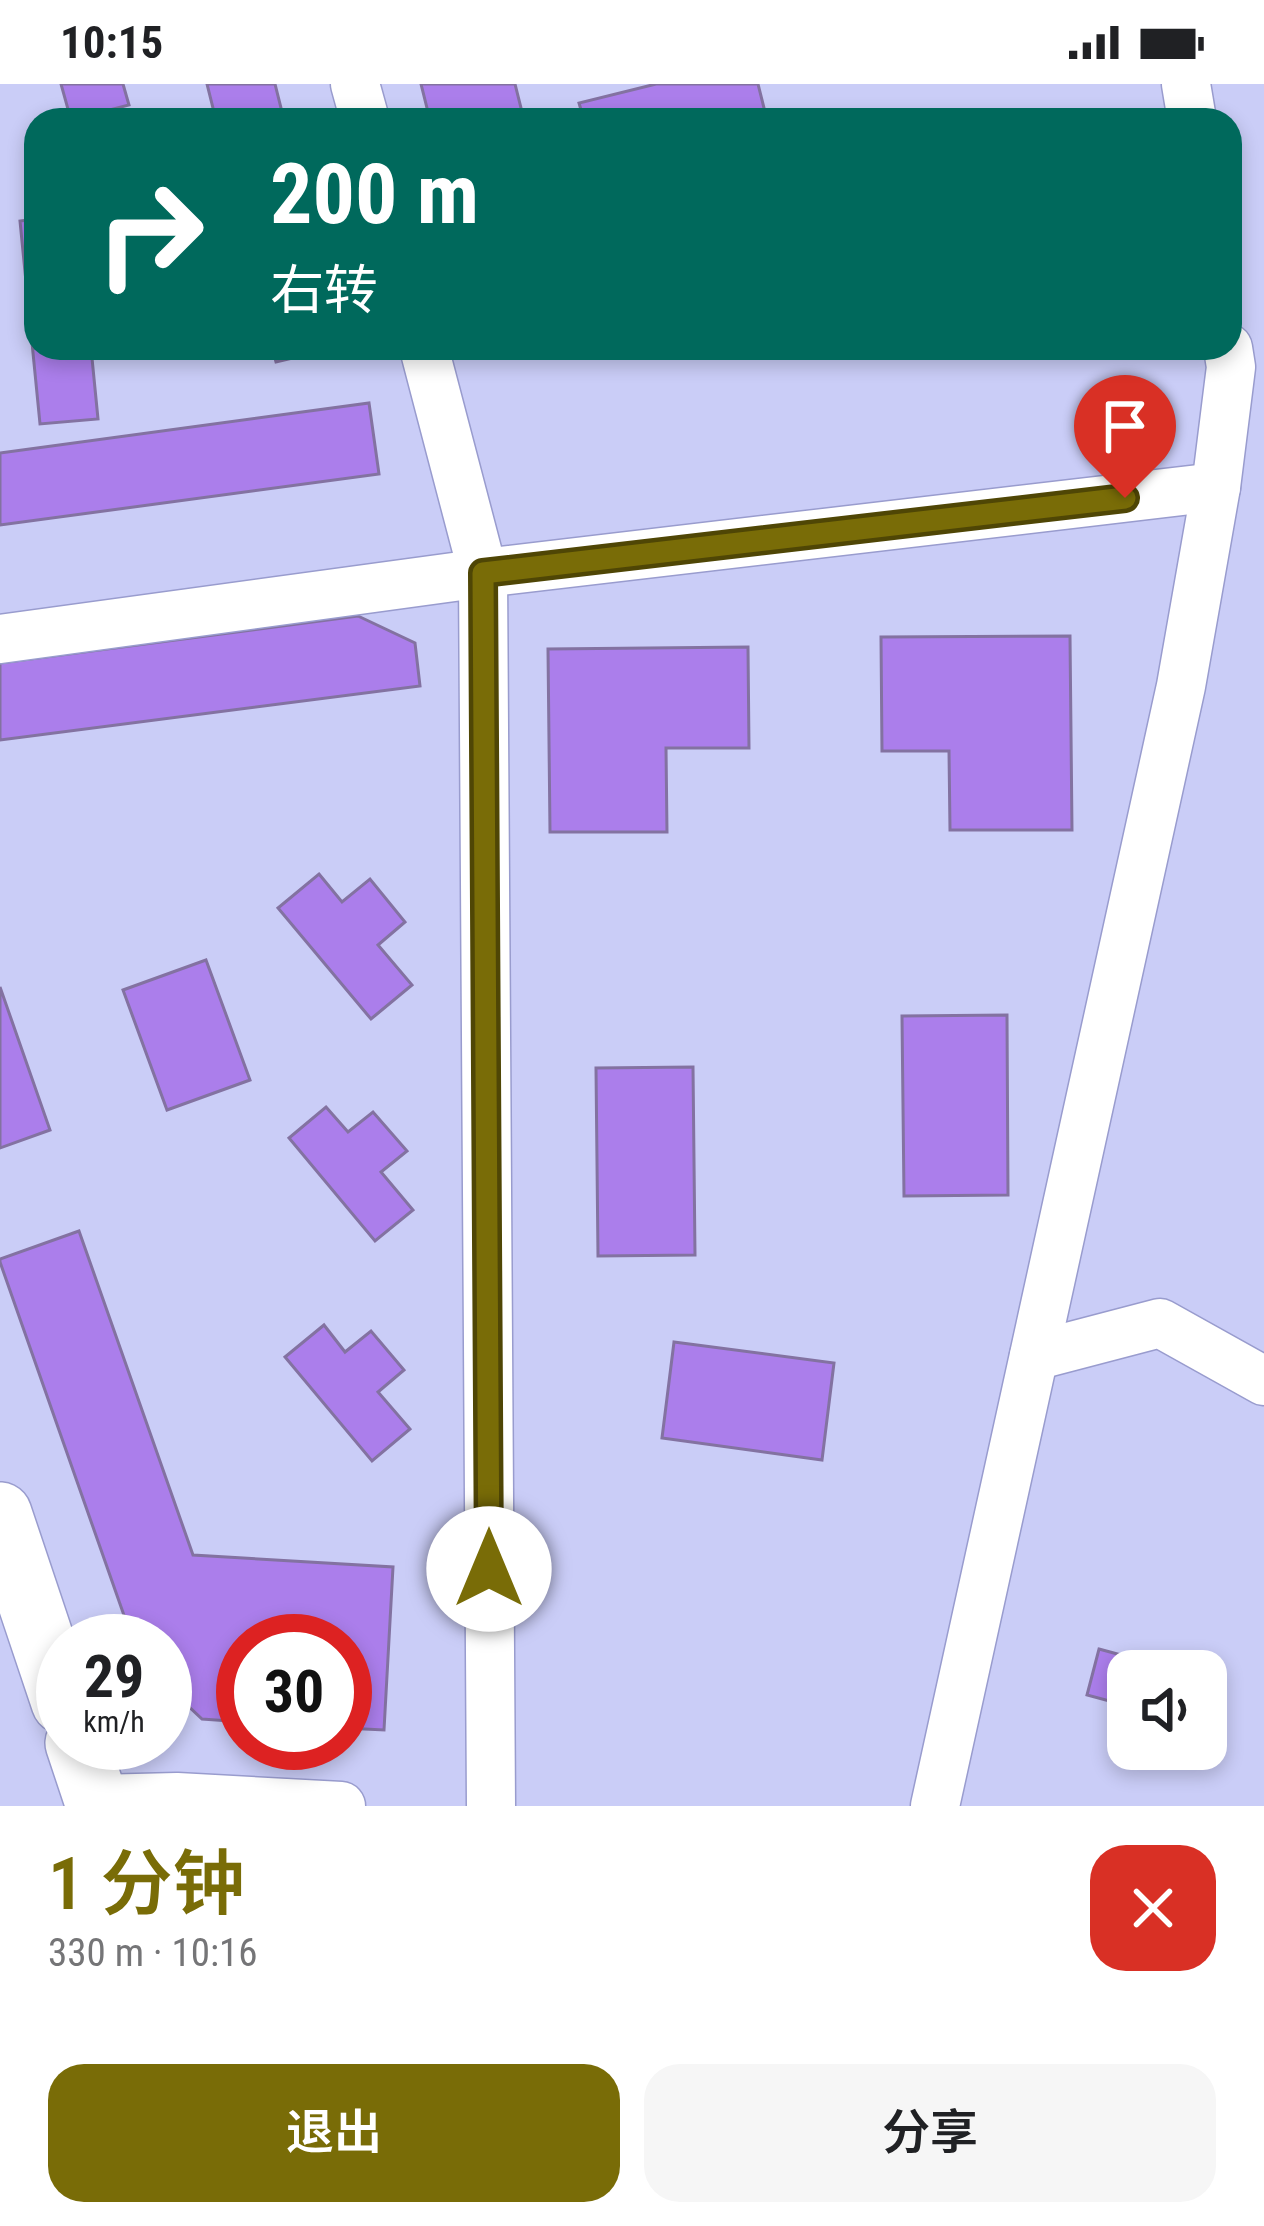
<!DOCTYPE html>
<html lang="zh">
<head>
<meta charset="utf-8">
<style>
  body { margin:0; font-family:"Roboto Condensed","Noto Sans SC",sans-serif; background:#f6f6f6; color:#202124; height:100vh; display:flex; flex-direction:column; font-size:45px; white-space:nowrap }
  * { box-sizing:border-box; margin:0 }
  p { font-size:39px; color:#757577 }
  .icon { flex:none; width:66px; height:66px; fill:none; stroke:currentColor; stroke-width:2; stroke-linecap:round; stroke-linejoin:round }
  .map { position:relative; height:1722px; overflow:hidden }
  .side { display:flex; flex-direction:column; background:#fff; flex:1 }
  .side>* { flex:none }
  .guide { position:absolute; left:24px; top:24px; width:1218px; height:252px; border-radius:36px; box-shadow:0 6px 18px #0003; background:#00695c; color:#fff; overflow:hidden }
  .fabs { position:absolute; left:1107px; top:1566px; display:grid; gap:24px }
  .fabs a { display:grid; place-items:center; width:120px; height:120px; border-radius:24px; background:#fff; box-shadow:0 6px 18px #0003; font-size:60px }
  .speed { position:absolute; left:36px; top:1530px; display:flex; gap:24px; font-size:60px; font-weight:700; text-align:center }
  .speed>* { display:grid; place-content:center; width:156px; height:156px; border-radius:50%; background:#fff; box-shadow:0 6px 18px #0003; line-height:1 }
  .speed small { font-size:30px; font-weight:400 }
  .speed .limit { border:18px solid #d22; background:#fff; color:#111 }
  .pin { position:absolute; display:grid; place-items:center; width:102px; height:102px; color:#fff; margin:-123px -51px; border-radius:50% 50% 50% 0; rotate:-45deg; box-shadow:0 0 12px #0007 }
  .pin .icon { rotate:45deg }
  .me { position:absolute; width:132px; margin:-66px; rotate:0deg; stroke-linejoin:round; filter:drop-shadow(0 0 9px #0008) }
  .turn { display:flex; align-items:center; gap:42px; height:252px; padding:0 48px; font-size:54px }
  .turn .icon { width:156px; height:156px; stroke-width:2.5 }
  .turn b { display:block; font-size:84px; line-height:102px }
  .round { display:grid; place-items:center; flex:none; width:126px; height:126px; border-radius:36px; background:#f6f6f6 }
  .overview { display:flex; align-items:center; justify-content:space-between; height:204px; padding:0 48px }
  h1 { font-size:72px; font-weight:600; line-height:90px; color:#796c07 }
  .button { display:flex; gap:24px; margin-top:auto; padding:24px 48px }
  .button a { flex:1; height:138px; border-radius:36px; background:#796c07; color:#fff; font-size:48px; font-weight:600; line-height:138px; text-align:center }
  .button a+a { background:#f6f6f6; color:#202124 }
  .status { display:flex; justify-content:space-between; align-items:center; height:84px; padding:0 60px; background:#fff; direction:ltr }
  .status svg { height:33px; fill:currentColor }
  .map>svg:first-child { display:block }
  .building { fill:#ab7eeb; stroke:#8372a1; stroke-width:3 }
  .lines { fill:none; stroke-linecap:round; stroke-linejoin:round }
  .minor-casing { stroke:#999cce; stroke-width:51 }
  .major-casing { stroke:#999cce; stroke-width:66 }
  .minor { stroke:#fff; stroke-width:48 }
  .major { stroke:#fff; stroke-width:63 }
  .route-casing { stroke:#4f4605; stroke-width:30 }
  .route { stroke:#796c07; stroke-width:21 }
</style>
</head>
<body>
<div class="status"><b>10:15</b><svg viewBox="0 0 49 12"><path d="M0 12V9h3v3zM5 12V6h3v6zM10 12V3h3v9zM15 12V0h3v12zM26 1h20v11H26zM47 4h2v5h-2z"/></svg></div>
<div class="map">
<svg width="1264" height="1722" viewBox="0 0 1264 1722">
  <rect width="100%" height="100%" fill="#cacdf7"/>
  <g class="building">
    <path d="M61 0H123L129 21 71 36Z"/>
    <path d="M207 0H275L284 36H216Z"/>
    <path d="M421 0H515L524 36H430Z"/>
    <path d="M656 0H758L767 36H584L579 19Z"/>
    <path d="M36 135V264H91L98 335 40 340 20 137Z"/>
    <path d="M272 264H335L276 278Z"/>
    <path d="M369 319 379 390 0 441V369Z"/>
    <path d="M358 532 415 559 420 602 0 656V579Z"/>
    <path d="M1070 552 1072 746H950L949 667H882L881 553Z"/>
    <path d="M748 563 749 664H666L667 748H550L548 565Z"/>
    <path d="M319 790 342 818 370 795 405 838 378 861 412 901 371 935 278 824Z"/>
    <path d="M206 876 250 996 167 1026 123 906Z"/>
    <path d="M0 903 50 1046 0 1064Z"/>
    <path d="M1007 931 1008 1111 904 1112 902 932Z"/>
    <path d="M693 983 695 1171 598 1172 596 984Z"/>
    <path d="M326 1023 348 1048 373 1028 407 1067 381 1088 413 1126 375 1157 289 1054Z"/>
    <path d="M79 1147 193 1471 393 1483 384 1646 345 1644V1557H243V1638L202 1635 165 1600V1557H133L0 1178V1175Z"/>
    <path d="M324 1241 345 1268 371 1247 404 1286 378 1308 410 1345 372 1377 285 1273Z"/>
    <path d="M674 1258 834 1279 822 1376 662 1354Z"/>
    <path d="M1099 1565 1180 1587H1128V1622L1087 1611Z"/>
  </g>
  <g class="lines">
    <defs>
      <g id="minor">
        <path d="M355 0 365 36"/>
        <path d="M1186 0 1192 36"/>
        <path d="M424 264 483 489 491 1722"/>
        <path d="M0 555 483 489 1216 403"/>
        <path d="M1034 1272 1160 1239 1264 1297"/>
        <path d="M96 1715 177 1713 341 1722"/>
        <path d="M935 1722 1181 602 1216 403 1231 283 1228 264"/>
      </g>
      <g id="major">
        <path d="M0 1430 63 1618"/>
        <path d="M77 1659 98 1722"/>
      </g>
    </defs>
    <use href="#minor" class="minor-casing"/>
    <use href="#major" class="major-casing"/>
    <use href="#minor" class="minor"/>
    <use href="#major" class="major"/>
  </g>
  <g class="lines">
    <defs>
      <path id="route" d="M489 1485 483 489 1125 414"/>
    </defs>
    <use href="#route" class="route-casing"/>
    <use href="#route" class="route"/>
  </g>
</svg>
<div class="fabs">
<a><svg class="icon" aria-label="sound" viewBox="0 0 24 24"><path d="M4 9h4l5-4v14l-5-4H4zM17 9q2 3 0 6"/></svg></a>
</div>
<div class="speed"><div>29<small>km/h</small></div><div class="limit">30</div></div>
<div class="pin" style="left:1125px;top:414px;background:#d93025"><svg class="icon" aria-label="arrive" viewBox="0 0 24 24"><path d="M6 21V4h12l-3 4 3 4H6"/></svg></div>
<svg class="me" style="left:489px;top:1485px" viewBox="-20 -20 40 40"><circle r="19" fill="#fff"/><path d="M0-13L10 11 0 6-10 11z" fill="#796c07"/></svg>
<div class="guide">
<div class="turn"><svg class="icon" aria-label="right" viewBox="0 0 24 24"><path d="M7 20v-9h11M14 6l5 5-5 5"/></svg><div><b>200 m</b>右转</div></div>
</div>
</div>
<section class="side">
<div class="overview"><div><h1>1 分钟</h1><p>330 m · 10:16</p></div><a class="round" style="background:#d93025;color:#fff"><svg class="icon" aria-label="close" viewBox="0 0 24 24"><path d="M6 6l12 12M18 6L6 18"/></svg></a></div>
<div class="button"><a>退出</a><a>分享</a></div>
</section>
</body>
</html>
